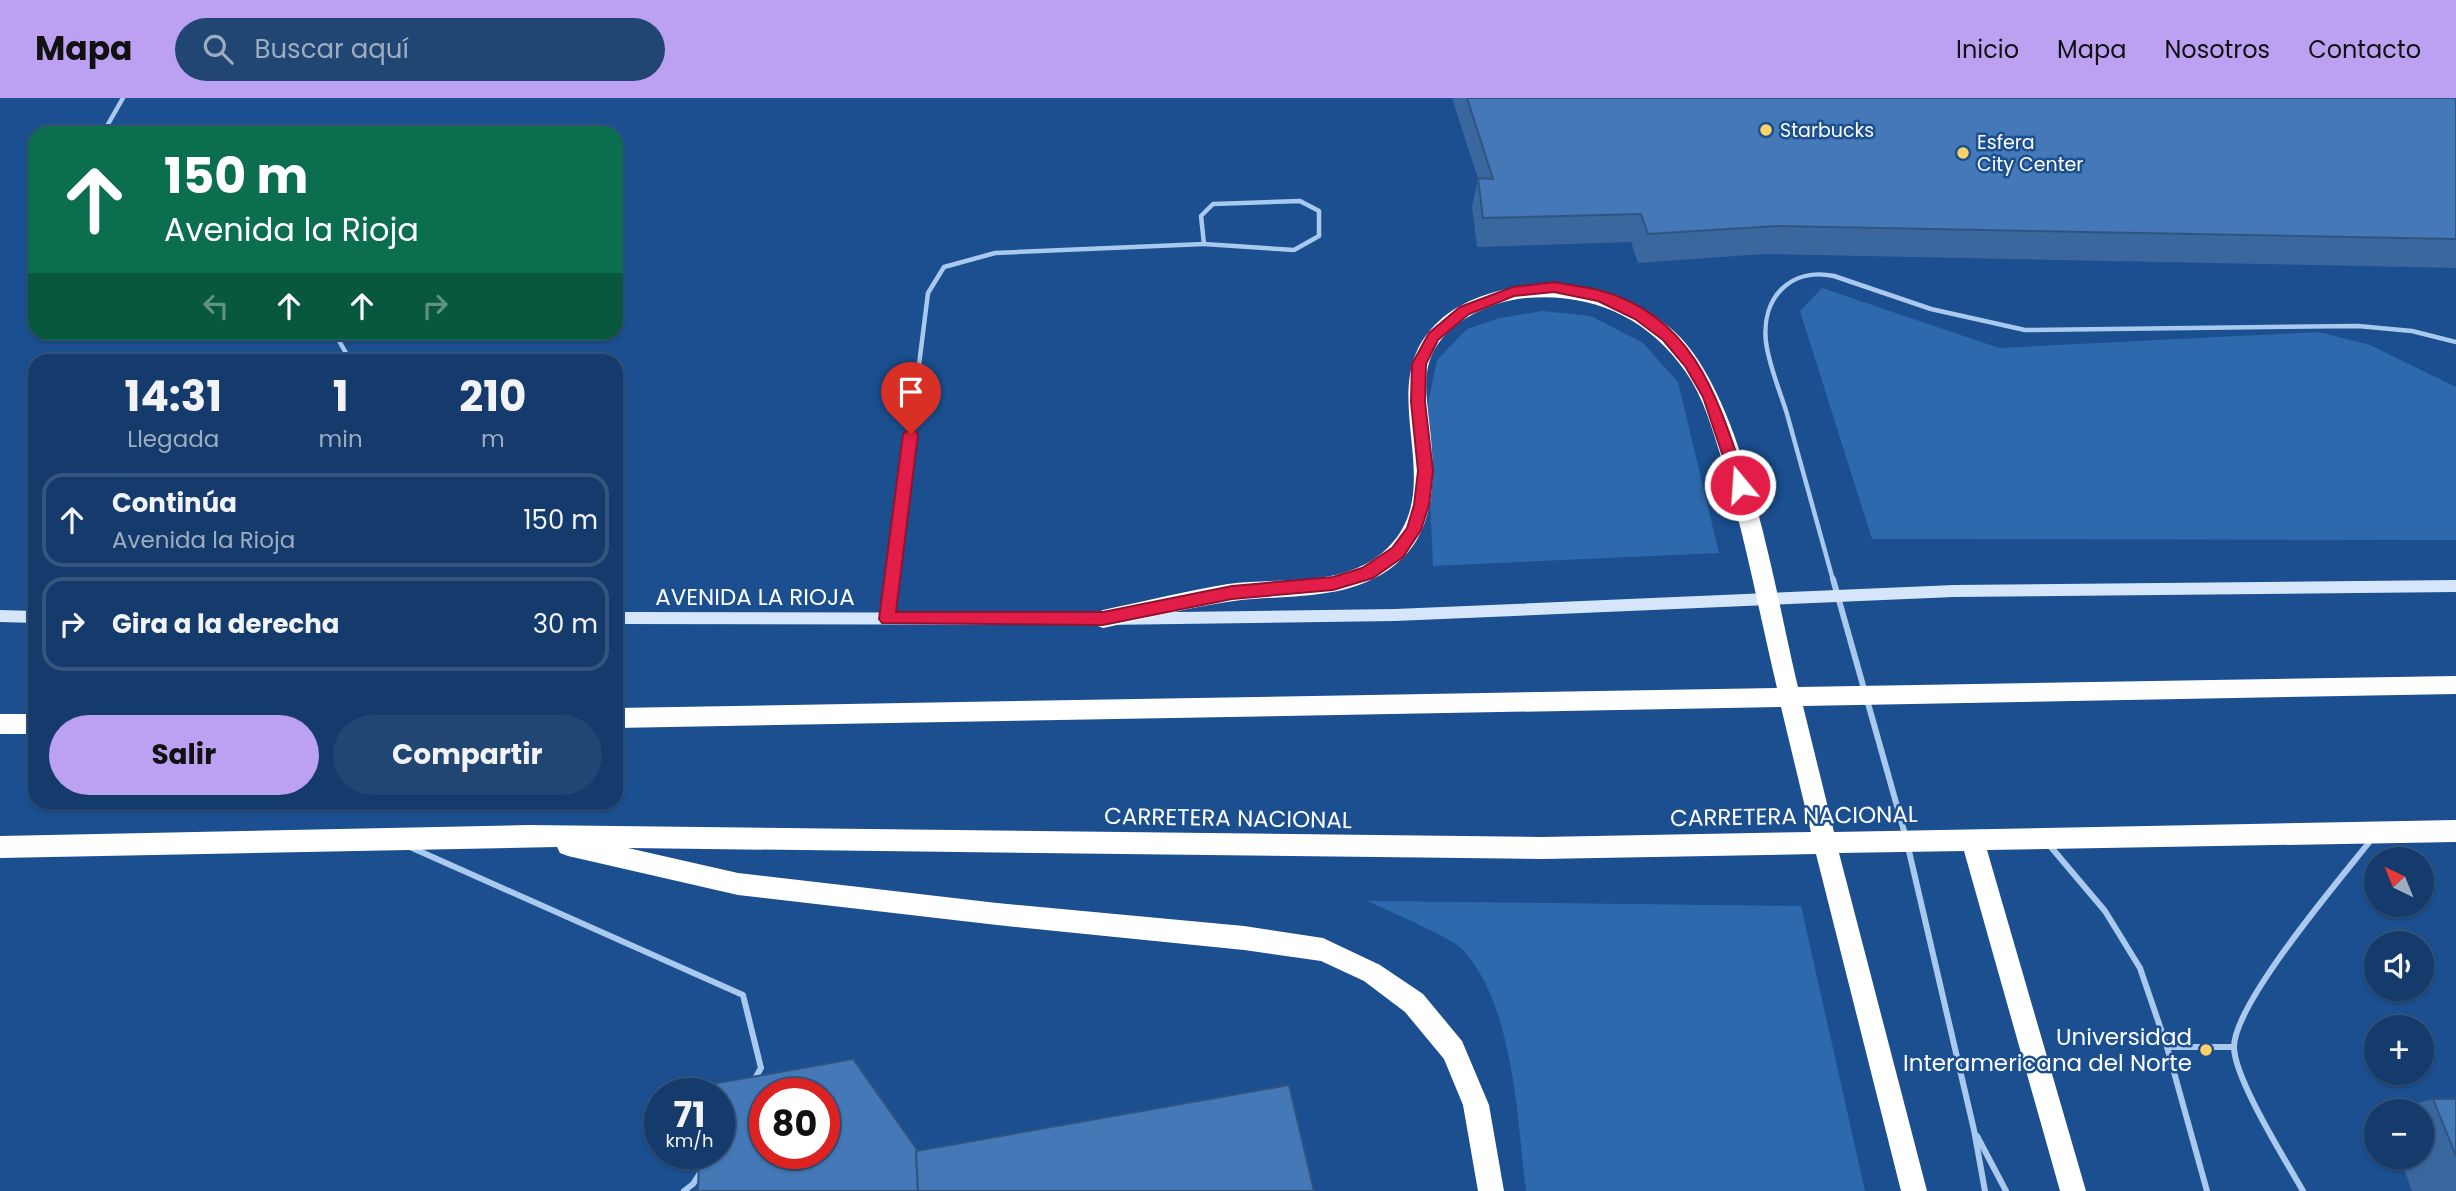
<!DOCTYPE html>
<html lang="es">
<head>
<meta charset="utf-8">
<style>
  body { margin:0; font-family:Poppins,sans-serif; background:#214673; color:#f1f3f6; height:100vh; display:flex; flex-direction:column; font-size:26px; white-space:nowrap }
  * { box-sizing:border-box; margin:0 }
  p { font-size:23px; color:#9dadc1 }
  .icon { flex:none; width:38px; height:38px; fill:none; stroke:currentColor; stroke-width:2; stroke-linecap:round; stroke-linejoin:round }
  .map { position:relative; flex:1; overflow:hidden }
  .side { position:absolute; left:28px; top:256px; width:595px; height:455px; display:flex; flex-direction:column; background:#143b6b; border-radius:21px; box-shadow:0 2px 5px #0004,0 0 0 2px #33557e }
  .side>* { flex:none }
  .guide { position:absolute; left:28px; top:28px; width:595px; height:214px; border-radius:21px; box-shadow:0 2px 5px #0004,0 0 0 2px #33557e; background:#0b6e4f; color:#fff; overflow:hidden }
  .needle { width:46px; rotate:317deg }
  .buttons { position:absolute; left:2364px; top:749px; display:grid; gap:14px }
  .buttons a { display:grid; place-items:center; width:70px; height:70px; border-radius:50%; background:#143b6b; box-shadow:0 2px 5px #0004,0 0 0 2px #33557e; font-size:35px }
  .speed { position:absolute; left:644px; top:980px; display:flex; gap:14px; font-size:35px; font-weight:700; text-align:center }
  .speed>* { display:grid; place-content:center; width:91px; height:91px; border-radius:50%; background:#143b6b; box-shadow:0 2px 5px #0004,0 0 0 2px #33557e; line-height:1 }
  .speed small { font-size:18px; font-weight:400 }
  .speed .limit { border:10px solid #d22; background:#fff; color:#111 }
  .pin { position:absolute; display:grid; place-items:center; width:60px; height:60px; color:#fff; margin:-72px -30px; border-radius:50% 50% 50% 0; rotate:-45deg; box-shadow:0 0 7px #0007 }
  .pin .icon { rotate:45deg }
  .me { position:absolute; width:77px; margin:-38px; rotate:342deg; stroke-linejoin:round; filter:drop-shadow(0 0 5px #0008) }
  .turn { display:flex; align-items:center; gap:24px; height:147px; padding:0 21px; font-size:32px }
  .turn .icon { width:91px; height:91px; stroke-width:2.5 }
  .turn b { display:block; font-size:49px; line-height:60px }
  .lanes { display:flex; align-items:center; height:66px; padding:0 21px; background:#0003; justify-content:center; gap:35px; direction:ltr }
  .lanes .off { opacity:.35 }
  .eta { display:flex; justify-content:space-evenly; align-items:center; height:119px; text-align:center }
  .eta b { font-size:42px; font-weight:700; line-height:49px }
  .button { display:flex; gap:14px; margin-top:auto; padding:14px 21px }
  .button a { flex:1; height:80px; border-radius:42px; background:#bca0f2; color:#111; font-size:28px; font-weight:700; line-height:80px; text-align:center }
  .button a+a { background:#214673; color:#f1f3f6 }
  ul { padding:0; list-style:none }
  li { display:flex; align-items:center; gap:21px; height:94px; margin:0 14px 10px; padding:0 7px; border:4px solid #33557e; border-radius:21px }
  li div { flex:1 }
  li b { display:block; font-size:26px }
  li em { font-style:normal }
  header { display:flex; align-items:center; gap:42px; box-sizing:border-box; height:98px; padding:0 35px; background:#bca0f2; color:#111 }
  header strong { font-size:33px }
  nav { display:flex; gap:38px; margin-inline-start:auto; font-size:24px }
  .search { width:490px; height:63px; background:#214673; display:flex; align-items:center; gap:18px; box-sizing:border-box; padding:0 24px; border-radius:38px; color:#9dadc1; font-size:26px }
  .map>svg:first-child { display:block }
  .green { fill:#2e69ad }
  .lines { fill:none; stroke-linecap:round; stroke-linejoin:round }
  .lane-far1 { stroke:#a9c9ee; stroke-width:4.5 }
  .lane { stroke:#a9c9ee; stroke-width:6 }
  .secondary { fill:#d6e6fa; fill-rule:evenodd }
  .highway { fill:#fff; fill-rule:evenodd }
  .wall { fill:#3a679d }
  .shaded-wall { fill:#305480 }
  .building { fill:#4478b7; stroke:#305480; stroke-width:2; fill-rule:evenodd }
  .route { fill:#e11d48; stroke:#92132f; stroke-width:2 }
  .poi-dot { fill:#ffd166; stroke:#1b4f8f; stroke-width:2.5 }
  .labels { text-anchor:middle; dominant-baseline:central; stroke-width:5; stroke-linejoin:round; paint-order:stroke }
  .far-poi-label { font-size:19px; fill:#fff; stroke:#1b4f8f; text-anchor:start }
  .street-label { font-size:23px; fill:#fff; stroke:#1b4f8f }
  .poi-label { font-size:23px; fill:#fff; stroke:#1b4f8f; text-anchor:end }
</style>
</head>
<body>
<header>
<strong>Mapa</strong>
<div class="search"><svg class="icon" aria-label="search" viewBox="0 0 24 24"><circle cx="10" cy="10" r="6"/><path d="M15 15l6 6"/></svg>Buscar aquí</div>
<nav><a>Inicio</a><a>Mapa</a><a>Nosotros</a><a>Contacto</a></nav>
</header>
<div class="map">
<svg width="2456" height="1093" viewBox="0 0 2456 1093">
  <rect width="100%" height="100%" fill="#1b4f8f"/>
  <g class="green">
    <path d="M1822 190 1999 250 2319 234 2370 247 2456 289V442L1872 441 1800 213Z"/>
    <path d="M1542 213 1591 218 1643 245 1678 284 1719 455 1433 468 1426 315 1437 262 1467 231 1500 220Z"/>
    <path d="M1368 803 1801 808 1865 1093H1526C1517 1020 1514 908 1463 852 1453 840 1386 812 1368 803Z"/>
  </g>
  <g class="lines">
    <g class="lane-far1">
      <path d="M103 35 123 0"/>
      <path d="M1300 103 1319 113V138L1294 152 1204 146 1201 118 1213 106Z"/>
      <path d="M334 234 350 262"/>
      <path d="M892 482 928 195 944 169 995 155 1204 146"/>
      <path d="M1833 482C1818 427 1802 372 1787 316 1780 293 1769 268 1766 244 1761 200 1790 169 1834 178L1931 211 2025 232 2358 228 2412 233 2456 244"/>
    </g>
    <g class="lane">
      <path d="M1833 481 1906 740"/>
      <path d="M887 521 892 481"/>
      <path d="M2050 748 2105 813 2140 870 2167 949 2207 1093"/>
      <path d="M410 749 743 897 761 970 753 984"/>
      <path d="M1908 749 1974 1032 1985 1093"/>
      <path d="M2167 949H2233"/>
      <path d="M1977 1038 2006 1093"/>
      <path d="M684 1093 693 1086 702 1072"/>
      <path d="M2303 1093C2286 1063 2234 980 2234 949 2234 905 2341 780 2371 742"/>
    </g>
    <g class="secondary">
      <path d="M2456 482V494L1954 499 1395 523 1103 527 616 526V514L1103 515 1395 511 1954 487Z"/>
      <path d="M0 512 35 513V525L0 524Z"/>
    </g>
    <g class="highway">
      <path d="M1547 185C1597 188 1645 203 1681 240 1747 311 1775 494 1798 589L2456 578V596L1803 608 1834 734 2456 722V744L1987 752 2086 1093H2060L1964 753 1839 755 1927 1093H1901L1816 756 1541 761 628 750 738 775 997 805 1244 828 1323 840 1380 867 1423 896 1462 943 1489 1007 1504 1093H1478L1463 1007 1444 961 1405 914 1364 883 1321 863 1244 852 997 827 738 797 568 758 560 755 557 749 0 760V738L528 727 1541 739 1811 734 1781 609 616 630V610L1777 590C1759 513 1744 434 1721 359 1712 330 1703 298 1685 273 1648 219 1590 194 1526 200 1491 203 1445 224 1431 259 1423 279 1427 301 1429 322 1435 372 1439 432 1395 467 1349 504 1289 496 1234 503 1190 509 1146 521 1103 530L1096 527 1093 521 1096 515 1103 512C1145 503 1186 493 1228 486 1279 479 1340 490 1382 455 1457 392 1366 289 1439 223 1468 197 1508 189 1547 185Z"/>
      <rect x="0" y="616" width="35" height="20"/>
    </g>
  </g>
  <g class="wall">
    <path d="M1452 0H2456V170L1764 156 1638 165 1631 144 1477 149 1472 109 1478 81Z"/>
    <path d="M2433 1001H2456V1093H2412L2400 1059H2422V1013H2389Z"/>
  </g>
  <path class="shaded-wall" d="M853 961 857 965 925 1061 921 1058Z"/>
  <g class="building">
    <path d="M1467 0H2456V141L1777 128 1648 136 1641 116 1483 120 1478 80 1493 81Z"/>
    <path d="M853 961 918 1053H916L918 1093H698L699 1055H719V996H701V988ZM765 996H824V1055H765Z"/>
    <path d="M1289 987 1314 1093H918L916 1053Z"/>
    <path d="M2433 1001H2456V1058Z"/>
  </g>
  <path class="route" d="M1554 184C1570 187 1586 189 1602 193 1697 220 1719 305 1747 387L1745 391H1734L1703 299 1685 268 1663 242 1635 221 1598 203 1554 194 1514 198 1469 216 1438 242 1426 266 1425 304 1433 373 1429 407 1421 432 1403 459 1373 480 1333 492 1232 501 1103 527 882 525 879 521 903 336 911 330 918 336 896 514H1103L1232 488 1333 479 1362 470 1392 450 1407 430 1414 407 1418 373 1411 304 1412 266 1429 235 1460 209 1513 189Z"/>
  <g class="poi-dot">
    <circle cx="1766" cy="32" r="7"/>
    <circle cx="1963" cy="55" r="7"/>
    <circle cx="2206" cy="952" r="7"/>
  </g>
  <g class="labels">
    <g class="far-poi-label">
      <text x="1780" y="32">Starbucks</text>
      <text x="1977" y="44">Esfera<tspan x="1977" dy="22">City Center</tspan></text>
    </g>
    <g class="street-label">
      <text x="755" y="499">AVENIDA LA RIOJA</text>
      <text transform="translate(1794 718) rotate(-1)">CARRETERA NACIONAL</text>
      <text transform="translate(1228 720) rotate(1)">CARRETERA NACIONAL</text>
    </g>
    <g class="poi-label">
      <text x="2192" y="939">Universidad<tspan x="2192" dy="26">Interamericana del Norte</tspan></text>
    </g>
  </g>
</svg>
<div class="buttons">
<a><svg class="needle" viewBox="-14 -14 28 28"><path d="M0-13l5 13h-10z" fill="#e53935"/><path d="M0 13l5-13h-10z" fill="#9dadc1"/></svg></a>
<a><svg class="icon" aria-label="sound" viewBox="0 0 24 24"><path d="M4 9h4l5-4v14l-5-4H4zM17 9q2 3 0 6"/></svg></a>
<a>+</a>
<a>−</a>
</div>
<div class="speed"><div>71<small>km/h</small></div><div class="limit">80</div></div>
<div class="pin" style="left:911px;top:336px;background:#d93025"><svg class="icon" aria-label="arrive" viewBox="0 0 24 24"><path d="M6 21V4h12l-3 4 3 4H6"/></svg></div>
<svg class="me" style="left:1740px;top:387px" viewBox="-20 -20 40 40"><circle r="17" fill="#e11d48" stroke="#fff" stroke-width="3"/><path d="M0-11L8 9 0 5-8 9z" fill="#fff"/></svg>
<div class="guide">
<div class="turn"><svg class="icon" aria-label="ahead" viewBox="0 0 24 24"><path d="M12 20V5M6 11l6-6 6 6"/></svg><div><b>150 m</b>Avenida la Rioja</div></div>
<div class="lanes"><svg class="icon off" aria-label="left" viewBox="0 0 24 24"><path d="M17 20v-9H6M10 6l-5 5 5 5"/></svg><svg class="icon" aria-label="ahead" viewBox="0 0 24 24"><path d="M12 20V5M6 11l6-6 6 6"/></svg><svg class="icon" aria-label="ahead" viewBox="0 0 24 24"><path d="M12 20V5M6 11l6-6 6 6"/></svg><svg class="icon off" aria-label="right" viewBox="0 0 24 24"><path d="M7 20v-9h11M14 6l5 5-5 5"/></svg></div>
</div>
<section class="side">
<div class="eta">
<div><b>14:31</b><p>Llegada</p></div>
<div><b>1</b><p>min</p></div>
<div><b>210</b><p>m</p></div>
</div>
<ul>
<li><svg class="icon" aria-label="ahead" viewBox="0 0 24 24"><path d="M12 20V5M6 11l6-6 6 6"/></svg><div><b>Continúa</b><p>Avenida la Rioja</p></div><em>150 m</em></li>
<li><svg class="icon" aria-label="right" viewBox="0 0 24 24"><path d="M7 20v-9h11M14 6l5 5-5 5"/></svg><div><b>Gira a la derecha</b></div><em>30 m</em></li>
</ul>
<div class="button"><a>Salir</a><a>Compartir</a></div>
</section>
</div>
</body>
</html>
